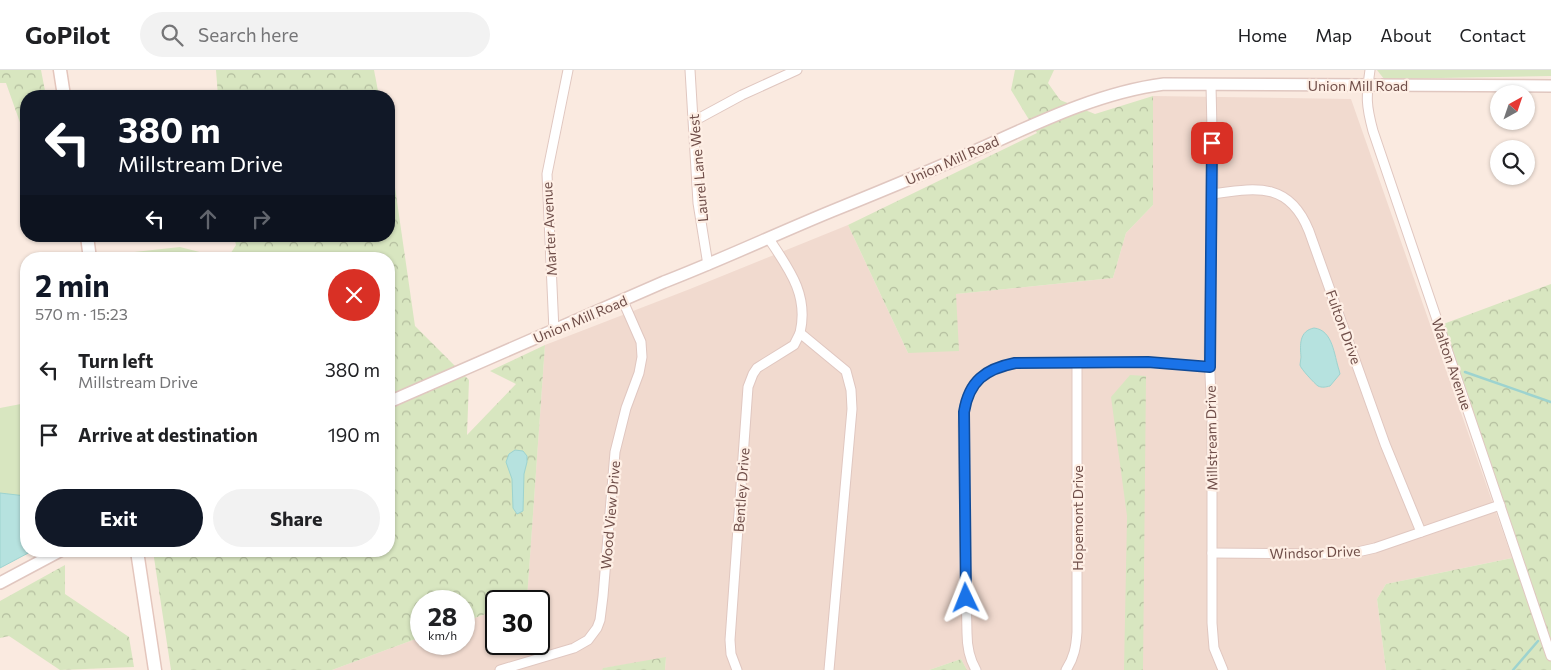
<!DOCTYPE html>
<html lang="en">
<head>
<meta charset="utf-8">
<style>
  body { margin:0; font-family:Commissioner,sans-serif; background:#f2f2f2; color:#202124; height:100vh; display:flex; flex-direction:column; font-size:19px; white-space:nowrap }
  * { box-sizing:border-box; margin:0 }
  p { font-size:16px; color:#757577 }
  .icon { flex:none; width:28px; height:28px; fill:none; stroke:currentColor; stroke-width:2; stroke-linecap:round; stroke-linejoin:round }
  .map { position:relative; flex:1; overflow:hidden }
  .details { position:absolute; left:20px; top:182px; width:375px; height:305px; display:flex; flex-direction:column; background:#fff; border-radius:20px; box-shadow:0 1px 4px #0004 }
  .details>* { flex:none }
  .top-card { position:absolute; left:20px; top:20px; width:375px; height:152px; border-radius:20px; box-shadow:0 1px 4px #0004; background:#111827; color:#fff; overflow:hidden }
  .needle { width:32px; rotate:40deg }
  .buttons { position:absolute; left:1490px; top:15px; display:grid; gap:10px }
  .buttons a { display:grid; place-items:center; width:45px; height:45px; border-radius:50%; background:#fff; box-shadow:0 1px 4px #0004; font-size:25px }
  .speed { position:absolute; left:410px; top:520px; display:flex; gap:10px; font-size:25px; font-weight:700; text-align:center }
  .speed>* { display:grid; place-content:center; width:65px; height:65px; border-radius:50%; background:#fff; box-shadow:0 1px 4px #0004; line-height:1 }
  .speed small { font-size:12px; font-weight:400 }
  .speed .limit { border:2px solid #111; border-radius:8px; background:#fff; color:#111 }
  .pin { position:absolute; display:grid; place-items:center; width:42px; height:42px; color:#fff; margin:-21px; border-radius:10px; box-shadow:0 2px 8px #0006 }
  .me { position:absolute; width:55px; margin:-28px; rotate:358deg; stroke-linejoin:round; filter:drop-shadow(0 0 4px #0008) }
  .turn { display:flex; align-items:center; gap:18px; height:105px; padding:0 15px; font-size:22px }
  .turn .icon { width:65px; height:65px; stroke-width:2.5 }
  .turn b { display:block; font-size:35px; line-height:42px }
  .lanes { display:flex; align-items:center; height:48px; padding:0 15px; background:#0003; justify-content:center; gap:25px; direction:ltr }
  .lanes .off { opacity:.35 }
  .round { display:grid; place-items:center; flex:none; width:52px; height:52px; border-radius:26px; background:#f2f2f2 }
  .headline { display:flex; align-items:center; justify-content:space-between; height:85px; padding:0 15px }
  h1 { font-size:30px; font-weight:700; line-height:38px; color:#111827 }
  .button { display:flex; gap:10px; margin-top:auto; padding:10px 15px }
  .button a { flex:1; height:58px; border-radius:30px; background:#111827; color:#fff; font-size:20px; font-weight:700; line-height:58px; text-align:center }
  .button a+a { background:#f2f2f2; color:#202124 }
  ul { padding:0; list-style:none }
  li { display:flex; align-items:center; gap:15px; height:65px; padding:0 15px }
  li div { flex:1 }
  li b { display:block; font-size:19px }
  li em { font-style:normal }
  header { display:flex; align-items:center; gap:30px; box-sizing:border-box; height:70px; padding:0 25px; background:#fff; border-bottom:1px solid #e0e0e0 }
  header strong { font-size:24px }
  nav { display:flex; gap:28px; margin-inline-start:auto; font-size:18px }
  .search { width:350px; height:45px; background:#f2f2f2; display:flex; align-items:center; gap:12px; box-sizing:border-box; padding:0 18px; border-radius:28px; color:#757577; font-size:19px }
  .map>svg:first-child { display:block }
  .residential { fill:#f1dacf }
  .green { fill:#d8e6c0 }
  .forest { fill:url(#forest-crowns) }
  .water { fill:#b6e2df; stroke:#9dd3cf }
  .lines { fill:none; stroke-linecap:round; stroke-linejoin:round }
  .stream { stroke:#9dd3cf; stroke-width:2.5 }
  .minor-casing { stroke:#e0c7c0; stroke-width:11 }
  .tertiary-casing { stroke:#e0c7c0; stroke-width:14 }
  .secondary-casing { stroke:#e4c6bd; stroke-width:15 }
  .minor { stroke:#fff; stroke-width:9 }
  .tertiary { stroke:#fff; stroke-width:11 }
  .secondary { stroke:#fff; stroke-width:12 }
  .route-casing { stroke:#114b97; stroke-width:12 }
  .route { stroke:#1a73e8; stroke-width:9 }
  .labels { text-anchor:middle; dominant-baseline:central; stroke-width:4.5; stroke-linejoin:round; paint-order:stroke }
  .street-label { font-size:14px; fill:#6f4e49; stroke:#feefe5 }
</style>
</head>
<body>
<header>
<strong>GoPilot</strong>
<div class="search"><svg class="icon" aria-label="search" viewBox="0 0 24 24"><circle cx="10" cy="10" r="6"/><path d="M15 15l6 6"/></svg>Search here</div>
<nav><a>Home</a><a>Map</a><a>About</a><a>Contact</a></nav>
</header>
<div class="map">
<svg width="1551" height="600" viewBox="0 0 1551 600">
  <defs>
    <pattern id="forest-crowns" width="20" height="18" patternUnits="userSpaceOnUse" patternTransform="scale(1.25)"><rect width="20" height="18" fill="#d8e6c0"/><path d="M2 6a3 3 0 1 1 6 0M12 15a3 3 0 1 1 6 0" fill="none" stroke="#b3bd9e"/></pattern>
  </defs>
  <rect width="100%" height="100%" fill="#faeae0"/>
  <path class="residential" d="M1153 26 1351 29 1512 488 1386 514 1377 529 1386 600H967L961 589 929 600H665L666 588 604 598 602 600H332L421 567V574H464V552L496 540V574H539V531H520L527 528 545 275 690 219 848 155 908 283 956 224 1113 208 1126 163 1153 135Z"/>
  <g class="green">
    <path d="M1377 0H1551V6L1384 9Z"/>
    <path d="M26 333V472L0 487V338Z"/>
  </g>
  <g class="forest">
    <path d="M0 0H41L46 26H26V60L23 61 6 13H0Z"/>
    <path d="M216 0H374L379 26H218Z"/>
    <path d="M1015 0H1054L1048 13 1060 30 1095 44 1153 26V135L1126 163 1113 208 956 224 959 281 908 283 848 155 1037 63 1011 20Z"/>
    <path d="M389 76 415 256 469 310 467 365 516 314 490 301 545 275 527 529 520 531H496V540L464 552V531H421V567L332 600H171L153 481H389V189H108L107 185 180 177 227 189 236 175 234 166H389Z"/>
    <path d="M1551 214V600H1386L1377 529 1386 514 1517 487 1438 256Z"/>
    <path d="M1130 305 1146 306 1143 600H1124L1127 446 1111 327Z"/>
    <path d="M65 495V524L129 567 134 597 60 600 9 566 0 568V531Z"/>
    <path d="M666 587 665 600H602L603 598Z"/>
    <path d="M961 589 967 600H929Z"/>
  </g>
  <g class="water">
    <path d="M1314 258C1333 260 1334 285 1339 300L1340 304 1330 316C1326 317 1322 318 1318 316 1315 314 1300 298 1300 295 1300 292 1301 290 1301 287 1300 275 1299 261 1314 258Z"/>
    <path d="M515 380 523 381 527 386V392L524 404 523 441 517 444 513 438 512 409 506 392 509 384Z"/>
    <path d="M0 423 26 426V481H32L0 498Z"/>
  </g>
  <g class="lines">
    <g class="stream">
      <path d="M1465 302 1551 332"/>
      <path d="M1513 600 1538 571"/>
    </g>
    <defs>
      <g id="minor">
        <path d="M690 0 698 133 708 195"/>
        <path d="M1370 0C1366 27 1366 35 1373 61L1551 586"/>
        <path d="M1211 15 1213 106 1209 282 1212 349V553L1214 578 1223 600"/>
        <path d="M694 51 742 25 797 0"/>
        <path d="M1212 124C1256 118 1289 111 1309 161L1385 374 1421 462"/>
        <path d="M769 169C789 199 809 225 800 263"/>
        <path d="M554 261 547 104 568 0"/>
        <path d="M1077 293 1148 292 1210 297"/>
        <path d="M1212 483 1331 484 1353 483 1375 478 1500 435"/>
        <path d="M500 600 574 578 588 570 597 558 600 550 603 526 615 382 626 338 639 303 642 287 641 272 623 231"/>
        <path d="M737 600 731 584 730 570 748 317 753 304 757 298 794 275 800 263 846 301 851 320 852 339 829 600"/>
        <path d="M976 600C969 588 967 577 967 563L963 356C964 282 1023 293 1077 293V562C1076 577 1074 588 1066 600"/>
      </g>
      <g id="tertiary">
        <path d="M389 332 664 212C721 190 776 164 832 141 884 120 935 99 986 76 1043 50 1102 22 1164 14L1551 16"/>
        <path d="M0 513 60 481"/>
      </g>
      <g id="secondary">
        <path d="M60 0 64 26"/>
        <path d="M87 166 90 189"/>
        <path d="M137 481 155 600"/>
      </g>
    </defs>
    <use href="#minor" class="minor-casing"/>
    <use href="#tertiary" class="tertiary-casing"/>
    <use href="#secondary" class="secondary-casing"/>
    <use href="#minor" class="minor"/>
    <use href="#tertiary" class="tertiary"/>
    <use href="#secondary" class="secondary"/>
  </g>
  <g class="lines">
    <defs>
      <path id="route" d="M966 528 964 342C969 311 985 299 1015 293L1148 292 1210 297 1212 73"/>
    </defs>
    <use href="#route" class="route-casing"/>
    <use href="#route" class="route"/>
  </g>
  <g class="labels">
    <g class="street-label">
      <text x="1358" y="15">Union Mill Road</text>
      <text transform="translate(952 90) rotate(-24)">Union Mill Road</text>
      <text transform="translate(698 98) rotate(-95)">Laurel Lane West</text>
      <text transform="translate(549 159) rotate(-93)">Marter Avenue</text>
      <text transform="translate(580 249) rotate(-23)">Union Mill Road</text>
      <text transform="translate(1344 257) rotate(70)">Fulton Drive</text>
      <text transform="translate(1452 294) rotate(71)">Walton Avenue</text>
      <text transform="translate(1211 368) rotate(-91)">Millstream Drive</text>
      <text transform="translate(741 420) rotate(-86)">Bentley Drive</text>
      <text transform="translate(610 445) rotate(-85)">Wood View Drive</text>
      <text transform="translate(1077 448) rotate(-90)">Hopemont Drive</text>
      <text transform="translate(1315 482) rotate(-2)">Windsor Drive</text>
    </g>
  </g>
</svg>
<div class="buttons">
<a><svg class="needle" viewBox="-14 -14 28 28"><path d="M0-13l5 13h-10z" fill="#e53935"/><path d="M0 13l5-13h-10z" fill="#757577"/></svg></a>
<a><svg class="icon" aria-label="search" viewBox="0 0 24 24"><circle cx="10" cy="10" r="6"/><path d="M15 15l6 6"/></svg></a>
</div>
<div class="speed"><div>28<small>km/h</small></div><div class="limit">30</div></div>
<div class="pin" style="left:1212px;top:73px;background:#d93025"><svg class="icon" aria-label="arrive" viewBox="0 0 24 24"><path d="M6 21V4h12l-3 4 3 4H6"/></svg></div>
<svg class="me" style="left:966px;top:528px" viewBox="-20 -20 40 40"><path d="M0-17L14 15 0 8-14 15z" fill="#1a73e8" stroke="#fff" stroke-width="4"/></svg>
<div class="top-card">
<div class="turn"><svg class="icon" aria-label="left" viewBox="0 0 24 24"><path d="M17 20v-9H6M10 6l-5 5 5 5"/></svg><div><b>380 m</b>Millstream Drive</div></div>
<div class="lanes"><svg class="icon" aria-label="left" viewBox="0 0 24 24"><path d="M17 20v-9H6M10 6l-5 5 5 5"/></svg><svg class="icon off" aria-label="ahead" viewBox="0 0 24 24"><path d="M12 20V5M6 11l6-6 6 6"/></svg><svg class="icon off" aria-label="right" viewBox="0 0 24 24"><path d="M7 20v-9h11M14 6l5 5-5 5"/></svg></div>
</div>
<section class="details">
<div class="headline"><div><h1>2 min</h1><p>570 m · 15:23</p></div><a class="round" style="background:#d93025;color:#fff"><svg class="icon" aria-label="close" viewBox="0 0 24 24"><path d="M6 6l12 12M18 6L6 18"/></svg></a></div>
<ul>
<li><svg class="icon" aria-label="left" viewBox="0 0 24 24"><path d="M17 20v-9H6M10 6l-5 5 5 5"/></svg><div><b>Turn left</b><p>Millstream Drive</p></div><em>380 m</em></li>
<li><svg class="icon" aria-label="arrive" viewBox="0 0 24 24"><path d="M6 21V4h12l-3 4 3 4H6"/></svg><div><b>Arrive at destination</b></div><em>190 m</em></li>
</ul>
<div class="button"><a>Exit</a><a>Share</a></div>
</section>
</div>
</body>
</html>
